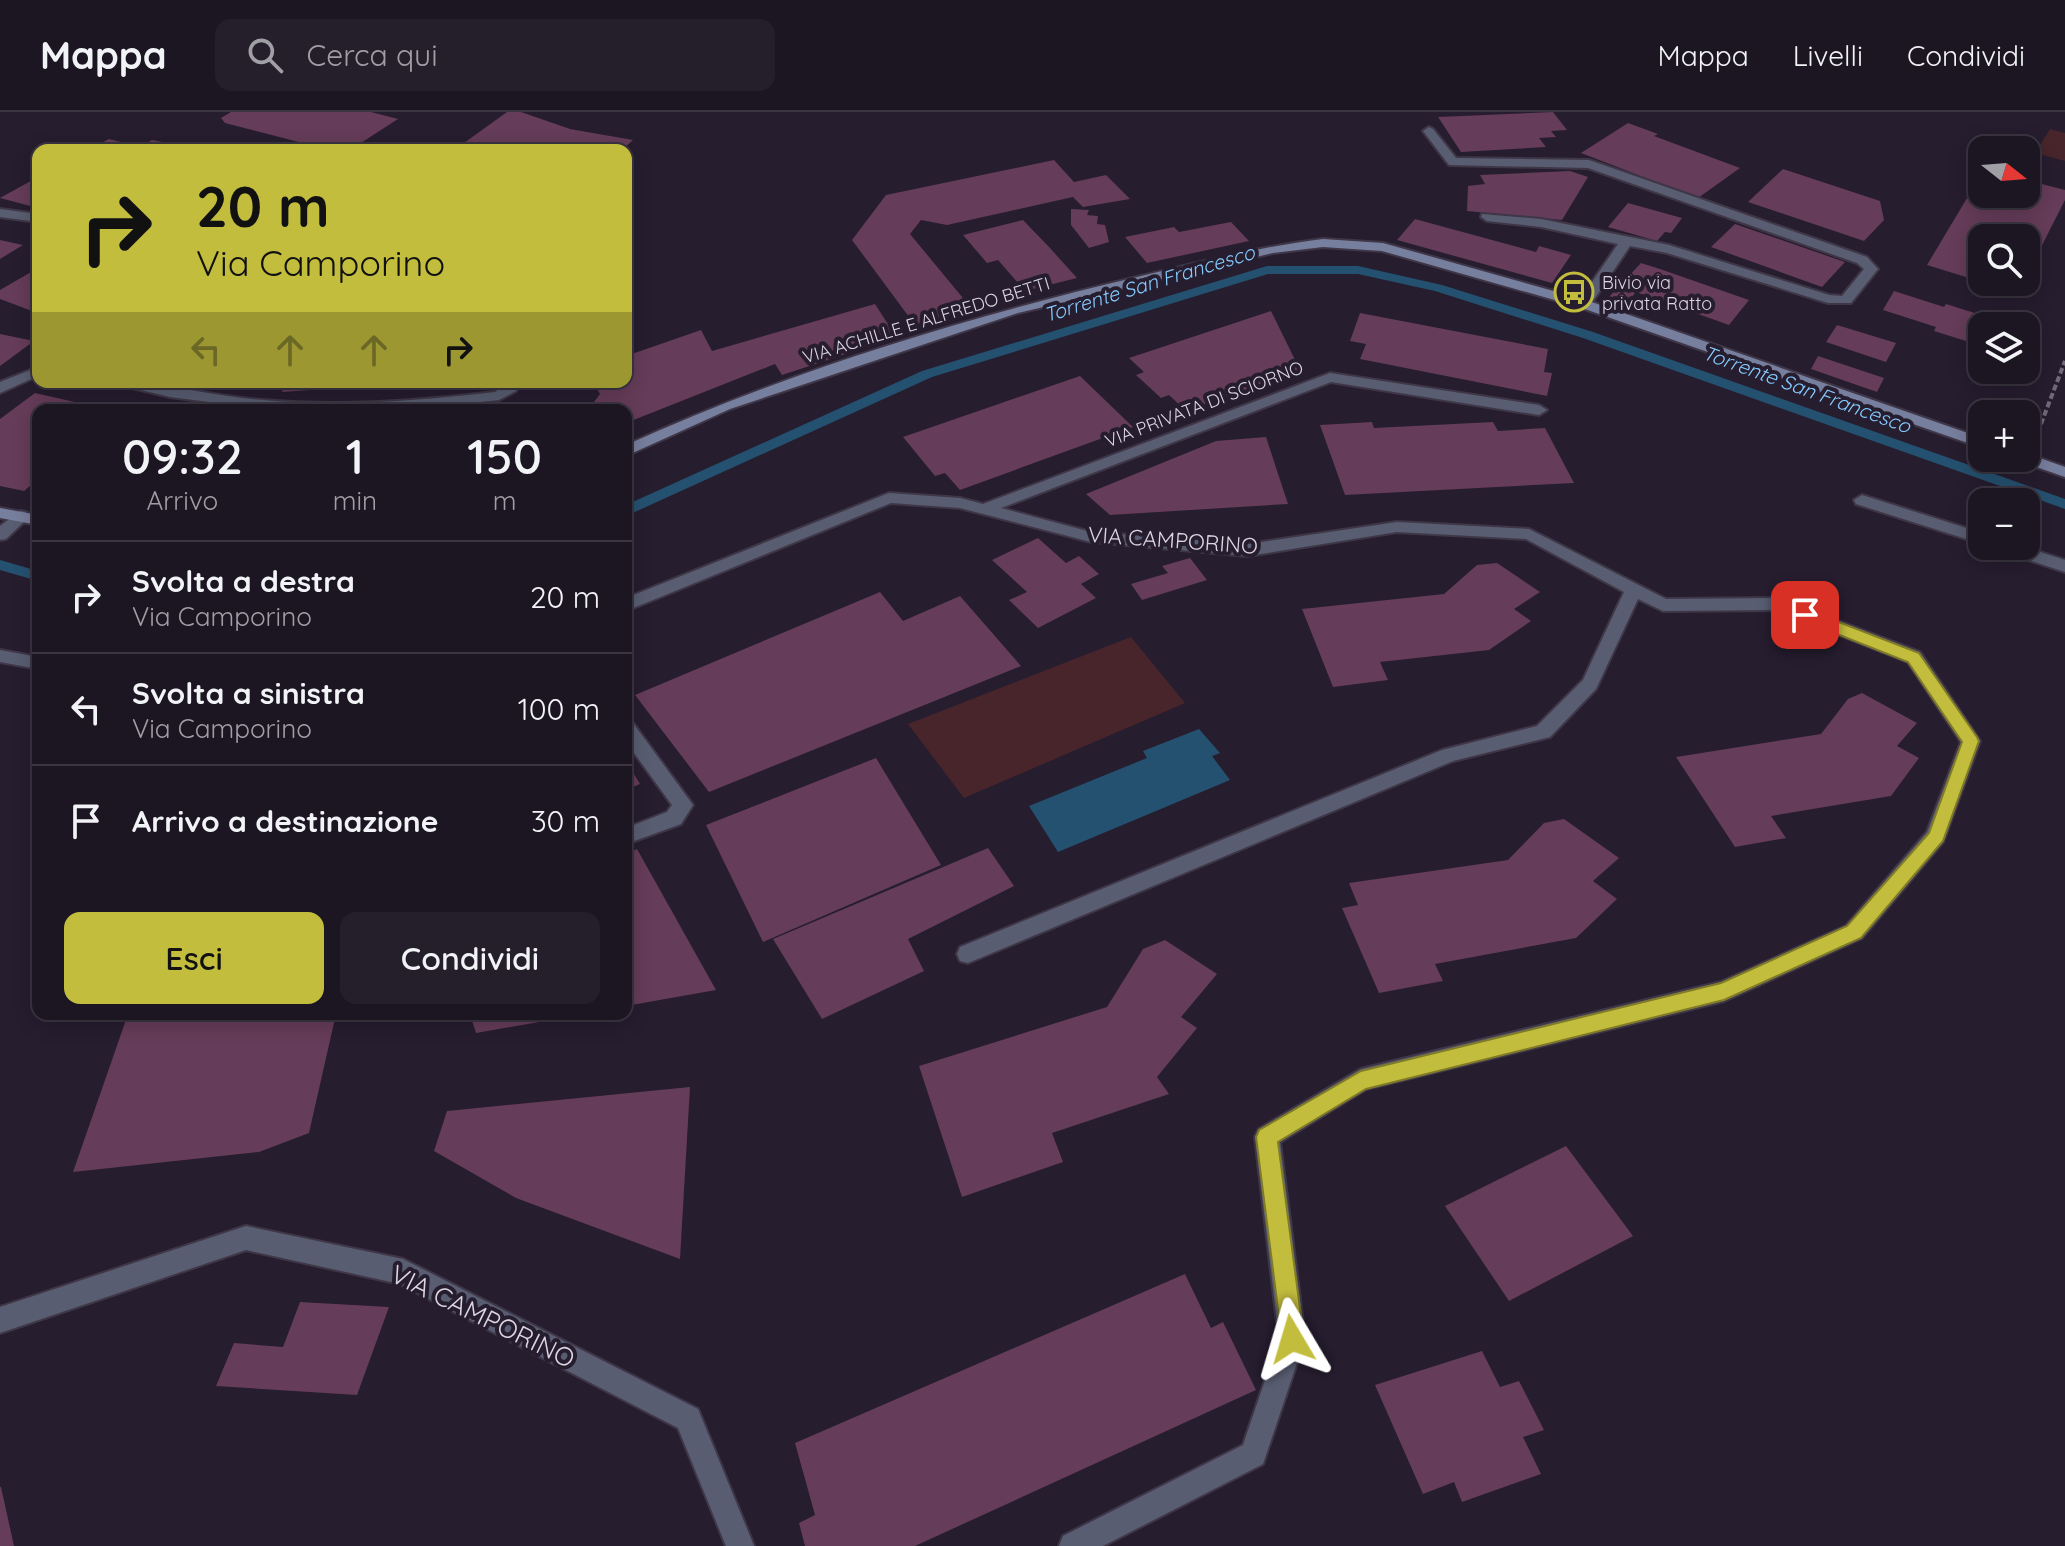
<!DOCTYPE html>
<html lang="it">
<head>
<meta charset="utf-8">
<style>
  body { margin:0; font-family:Quicksand,sans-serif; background:#251f2b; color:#f1f3f6; height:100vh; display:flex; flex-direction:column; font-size:30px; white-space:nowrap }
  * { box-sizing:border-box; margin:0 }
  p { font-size:26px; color:#a09fa6 }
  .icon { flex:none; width:44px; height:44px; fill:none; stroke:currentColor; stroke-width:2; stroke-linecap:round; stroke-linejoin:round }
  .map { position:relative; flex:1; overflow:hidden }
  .panel { position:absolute; left:32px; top:292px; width:600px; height:616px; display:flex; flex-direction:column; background:#1c1623; border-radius:16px; box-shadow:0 4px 20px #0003,0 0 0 2px #3a3541 }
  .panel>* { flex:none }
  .hud { position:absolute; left:32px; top:32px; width:600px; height:244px; border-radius:16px; box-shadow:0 4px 20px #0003,0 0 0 2px #3a3541; background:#c3bd3e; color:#111; overflow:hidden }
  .needle { width:52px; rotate:107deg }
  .tools { position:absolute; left:1968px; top:24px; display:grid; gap:16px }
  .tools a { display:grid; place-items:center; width:72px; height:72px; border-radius:16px; background:#1c1623; box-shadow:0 4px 20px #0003,0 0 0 2px #3a3541; font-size:40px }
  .pin { position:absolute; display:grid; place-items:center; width:68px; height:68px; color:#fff; margin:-34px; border-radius:16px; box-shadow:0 4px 12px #0006 }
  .me { position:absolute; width:88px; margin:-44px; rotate:353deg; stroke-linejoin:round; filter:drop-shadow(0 0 6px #0008) }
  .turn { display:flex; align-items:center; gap:28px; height:168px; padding:0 32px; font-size:36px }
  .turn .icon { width:104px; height:104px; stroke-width:2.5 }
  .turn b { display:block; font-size:56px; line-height:68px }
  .lanes { display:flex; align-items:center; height:76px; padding:0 32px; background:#0003; justify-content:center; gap:40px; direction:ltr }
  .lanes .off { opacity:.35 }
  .eta { display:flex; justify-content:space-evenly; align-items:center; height:136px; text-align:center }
  .eta b { font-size:48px; font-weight:600; line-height:56px }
  .action { display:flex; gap:16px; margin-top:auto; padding:16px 32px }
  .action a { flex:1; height:92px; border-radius:16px; background:#c3bd3e; color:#111; font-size:32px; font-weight:600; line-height:92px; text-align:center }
  .action a+a { background:#251f2b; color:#f1f3f6 }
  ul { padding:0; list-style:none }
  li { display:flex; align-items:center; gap:24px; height:112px; padding:0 32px; border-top:2px solid #3a3541 }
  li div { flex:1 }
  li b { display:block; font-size:30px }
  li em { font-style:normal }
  header { display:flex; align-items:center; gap:48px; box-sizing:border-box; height:112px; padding:0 40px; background:#1c1623; border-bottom:2px solid #3a3541 }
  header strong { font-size:38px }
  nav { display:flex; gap:44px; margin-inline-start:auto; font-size:28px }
  .search { width:560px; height:72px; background:#251f2b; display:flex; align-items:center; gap:20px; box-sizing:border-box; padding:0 28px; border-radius:16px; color:#a09fa6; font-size:30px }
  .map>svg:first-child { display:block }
  .green { fill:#47252b }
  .water { fill:#255170 }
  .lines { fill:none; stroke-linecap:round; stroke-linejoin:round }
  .stream { fill:#255170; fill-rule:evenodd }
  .building { fill:#653c59 }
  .lane-casing { stroke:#3f3748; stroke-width:4 }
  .street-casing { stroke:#3f3748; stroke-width:4 }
  .secondary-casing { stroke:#3f3748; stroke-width:4 }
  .path { stroke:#716979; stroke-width:4; stroke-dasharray:6 3; stroke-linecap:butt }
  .lane { fill:#585d71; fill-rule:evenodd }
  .street { fill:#585d71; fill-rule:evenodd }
  .secondary { fill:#777f9e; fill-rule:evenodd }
  .route { fill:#c3bd3e; stroke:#7f7b28; stroke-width:2 }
  .labels { text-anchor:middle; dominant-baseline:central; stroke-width:8; stroke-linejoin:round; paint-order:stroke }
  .far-poi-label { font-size:18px; fill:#dcd6e3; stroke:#261d2f; text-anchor:start }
  .far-street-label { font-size:18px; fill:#dcd6e3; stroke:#261d2f }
  .far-water-label { font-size:20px; font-style:italic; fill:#86cbff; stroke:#261d2f }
  .street-label { font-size:22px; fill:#dcd6e3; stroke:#261d2f }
  .near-street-label { font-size:26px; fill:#dcd6e3; stroke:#261d2f }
</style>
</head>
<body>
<header>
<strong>Mappa</strong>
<div class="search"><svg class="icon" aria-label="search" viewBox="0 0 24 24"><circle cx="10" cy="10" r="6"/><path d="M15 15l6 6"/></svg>Cerca qui</div>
<nav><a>Mappa</a><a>Livelli</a><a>Condividi</a></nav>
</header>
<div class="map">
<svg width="2065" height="1434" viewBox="0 0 2065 1434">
  <rect width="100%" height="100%" fill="#261d2f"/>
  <g class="green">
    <path d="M2050 17 2065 21V49L2035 41Z"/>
    <path d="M1131 525 1185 591 964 686 908 612Z"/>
  </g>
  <path class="water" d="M1199 617 1220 641 1212 644 1230 668 1058 740 1029 694 1147 646 1143 639Z"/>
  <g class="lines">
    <g class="stream">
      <path d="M1267 154H1358L1442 173 1593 220 2065 387V397L1583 226 1435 179 1358 162H1268L932 265 626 404V393L922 259Z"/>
      <path d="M0 448 38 459V469L0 458Z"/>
    </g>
  </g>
  <g class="building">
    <path d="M231 0H371L398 7 350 38H330L225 11 221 6Z"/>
    <path d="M507 0H521L570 17 633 28 622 38 457 36Z"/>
    <path d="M1553 0 1567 18 1551 19 1556 25 1539 26 1546 35 1461 40 1438 5Z"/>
    <path d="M1628 11 1658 22 1654 24 1740 56 1698 86 1581 41Z"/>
    <path d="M109 27 140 35 152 28 188 35 183 38H88Z"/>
    <path d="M1054 48 1074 70 1106 63 1130 87 1083 95 1073 85 947 113 921 108 910 122 972 197 915 213 852 128 886 83Z"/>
    <path d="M1783 57 1880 89 1884 108 1864 129 1748 90Z"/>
    <path d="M1570 59 1588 65 1562 108 1467 99 1468 74 1485 72 1480 63Z"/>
    <path d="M1982 61V82H2026V68L2065 78V88L2026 165V126H1982V170L1927 153Z"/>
    <path d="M38 65V96L0 86Z"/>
    <path d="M1628 91 1682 106 1671 121 1665 120 1657 129 1608 115Z"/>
    <path d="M1071 97 1089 98 1087 103 1098 104 1097 112 1105 113 1109 130 1089 136 1071 113Z"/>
    <path d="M1415 107 1536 140 1539 134 1571 143 1552 171 1397 128Z"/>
    <path d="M1023 108 1049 135 1077 166 1025 179 998 148 987 151 963 123Z"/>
    <path d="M1231 110 1249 129 1147 151 1125 125 1174 115 1179 120Z"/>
    <path d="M1735 112 1845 150 1822 175 1711 135Z"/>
    <path d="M0 128 23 133 0 147Z"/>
    <path d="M1641 151 1660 157 1749 188 1729 213 1636 180 1625 193 1607 187Z"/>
    <path d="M38 156V196L32 199 0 187V178Z"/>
    <path d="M1986 170H2023L2018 180Z"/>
    <path d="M1894 179 1944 195 1946 192 2016 214H1982V234L1934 219 1936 215 1883 198Z"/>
    <path d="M875 192 895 223 853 237 855 239 782 263 775 252 626 311V298H571L594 290 600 282 593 270H626V244L701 218 712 239Z"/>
    <path d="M1271 199 1300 258 1186 299 1169 283 1161 286 1136 263 1144 260 1129 246Z"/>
    <path d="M1360 201 1548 237 1544 260 1552 261 1547 284 1360 247 1366 232 1350 229Z"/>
    <path d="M1837 213 1896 231 1886 250 1826 230Z"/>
    <path d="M0 222 34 229 0 254Z"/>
    <path d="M1818 244 1884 266 1877 280 1811 257Z"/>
    <path d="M1080 264 1133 315 960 378 945 361 935 364 903 325Z"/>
    <path d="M286 270H462V272L378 278 379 273 282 280Z"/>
    <path d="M35 281 110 298H38V367L24 379 0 374V307Z"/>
    <path d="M1372 310 1374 316 1493 310 1498 319 1545 316 1574 371 1345 383 1320 313Z"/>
    <path d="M1266 325 1288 392 1110 403 1086 382 1216 329Z"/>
    <path d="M1038 426 1066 451 1079 444 1099 462 1081 472 1096 486 1038 516 1009 488 1027 480 992 448Z"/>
    <path d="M1190 446 1207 468 1142 488 1131 472 1168 461 1162 454Z"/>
    <path d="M1497 451 1540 480 1514 497 1531 509 1489 538 1380 550 1388 568 1333 575 1302 497 1444 482 1477 453Z"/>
    <path d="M880 480 903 509 960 484 1021 554 709 680 635 583Z"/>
    <path d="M1862 581 1917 611 1897 634 1919 646 1891 684 1771 704 1786 726 1735 735 1676 645 1821 622 1848 587Z"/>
    <path d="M876 646 941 753 763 830 706 713Z"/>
    <path d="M626 649 640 672 626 678Z"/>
    <path d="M1564 707 1619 746 1593 769 1617 787 1576 826 1435 852 1443 869 1379 881 1342 796 1358 793 1349 771 1508 748 1544 711Z"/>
    <path d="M988 736 1014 774 908 827 924 859 822 907 773 827Z"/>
    <path d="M637 737 716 878 626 894V742Z"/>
    <path d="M1165 828 1217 862 1181 905 1197 916 1157 965 1169 982 1052 1021 1063 1050 962 1085 919 954 1107 895 1143 837Z"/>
    <path d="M128 902H336L309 1021 259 1040 73 1060Z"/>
    <path d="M470 902H573V904L476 921Z"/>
    <path d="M690 975 680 1147 516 1086 434 1039 447 999Z"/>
    <path d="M1566 1034 1633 1124 1509 1189 1445 1094Z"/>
    <path d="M1185 1162 1211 1216 1223 1210 1256 1278 915 1434H805L799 1411 815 1403 795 1331Z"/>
    <path d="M300 1190 389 1195 357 1283 216 1274 234 1231 283 1235Z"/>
    <path d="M1482 1239 1500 1275 1519 1269 1544 1318 1523 1325 1541 1362 1462 1390 1454 1370 1423 1382 1375 1273Z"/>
    <path d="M0 1375H1L14 1434H0Z"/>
  </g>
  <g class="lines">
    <defs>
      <g id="lane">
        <path d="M1862 383 1982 421V432L1856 392 1854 388Z"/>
        <path d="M1996 434H2022L2065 448V460L1998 438Z"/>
      </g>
      <g id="street">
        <path d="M1429 15 1433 17 1456 46 1589 48 1867 145 1878 157 1851 191H1828L1667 141 1630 134 1589 195H1579L1577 192 1618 132 1541 115 1487 109 1481 105 1482 102 1541 107 1669 133 1829 183 1842 184 1864 157 1857 151 1588 56 1449 53 1423 19Z"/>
        <path d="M0 97 38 102V110L0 105Z"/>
        <path d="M38 255V264L0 281V270Z"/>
        <path d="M1330 261 1539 293 1547 298 1539 303 1331 270 1001 396 1091 420 1248 432 1397 410 1529 417 1666 487 1778 486 1920 540 1980 629 1943 730 1862 826 1724 889 1366 977 1280 1030 1305 1227 1263 1352 1103 1434H1059L1063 1424 1243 1333 1279 1227 1255 1025 1259 1017 1361 957 1721 870 1846 814 1927 720 1961 630 1908 550 1776 498 1663 499 1638 487 1596 577 1550 625 1453 649 968 851 960 849 957 842 960 835 1442 638 1537 614 1583 568 1624 480 1526 427 1397 420 1248 444 1091 430 960 396 891 391 626 499V486L889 381 960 386 983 392Z"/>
        <path d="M118 270C166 270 214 285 263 288 340 295 418 289 495 280L507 270H521L516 279 499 288 405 298 264 297 170 285 120 273Z"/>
        <path d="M20 399 26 400V408L6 427 0 428V414Z"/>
        <path d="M0 538 38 545V557L0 550Z"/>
        <path d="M626 609 633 611 693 693 681 712 626 732V716L667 700 672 693 626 630Z"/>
        <path d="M246 1114 403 1147 698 1297 754 1434H726L678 1316 400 1172 246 1138 0 1221V1195Z"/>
      </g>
      <g id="secondary">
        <path d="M1323 127 1383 131 1589 189 1982 326V336L1579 195 1382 139 1323 135 1273 141 1018 201 730 297 626 344V333C788 260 960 207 1133 166 1196 151 1258 135 1323 127Z"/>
        <path d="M2026 341 2065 355V365L2019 349 2017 346H2026Z"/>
        <path d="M0 396 38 403V413L0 406Z"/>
      </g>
    </defs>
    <use href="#lane" class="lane-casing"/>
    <use href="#street" class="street-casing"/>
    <use href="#secondary" class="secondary-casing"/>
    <path class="path" d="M2041 312 2065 249"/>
    <use href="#lane" class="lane"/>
    <use href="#street" class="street"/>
    <use href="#secondary" class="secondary"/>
  </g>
  <path class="route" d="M1805 497 1919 541 1977 625 1979 629 1943 729 1861 826 1724 888 1366 977 1278 1030 1304 1227 1300 1236 1292 1239 1283 1236 1256 1025 1259 1018 1361 959 1721 871 1847 814 1929 721 1962 630 1908 550 1799 507 1797 503Z"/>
  <defs>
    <symbol id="bus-ring" viewBox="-11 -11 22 22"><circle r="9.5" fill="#261d2f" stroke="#c3bd3e" stroke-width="1.5"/><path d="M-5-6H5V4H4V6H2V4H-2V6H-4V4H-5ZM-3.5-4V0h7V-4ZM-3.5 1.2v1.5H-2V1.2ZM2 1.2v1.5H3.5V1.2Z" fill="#c3bd3e"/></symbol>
  </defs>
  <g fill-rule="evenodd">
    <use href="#bus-ring" x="1552" y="158" width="44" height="44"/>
  </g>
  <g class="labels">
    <g class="far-poi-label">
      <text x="1602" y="170">Bivio via<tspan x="1602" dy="21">privata Ratto</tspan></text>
    </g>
    <g class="far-street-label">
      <text transform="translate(926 208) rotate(-17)">VIA ACHILLE E ALFREDO BETTI</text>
      <text transform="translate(1204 292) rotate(-21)">VIA PRIVATA DI SCIORNO</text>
    </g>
    <g class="far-water-label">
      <text transform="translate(1149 171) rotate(-17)">Torrente San Francesco</text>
      <text transform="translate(1807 277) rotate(20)">Torrente San Francesco</text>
    </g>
    <g class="street-label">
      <text transform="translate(1173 428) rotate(4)">VIA CAMPORINO</text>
    </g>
    <g class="near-street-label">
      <text transform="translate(483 1204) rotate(26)">VIA CAMPORINO</text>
    </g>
  </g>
</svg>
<div class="tools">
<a><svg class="needle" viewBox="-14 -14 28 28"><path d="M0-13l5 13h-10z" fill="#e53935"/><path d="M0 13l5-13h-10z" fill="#a09fa6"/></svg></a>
<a><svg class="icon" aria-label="search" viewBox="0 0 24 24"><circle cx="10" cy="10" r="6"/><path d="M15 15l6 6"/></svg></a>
<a><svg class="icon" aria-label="layers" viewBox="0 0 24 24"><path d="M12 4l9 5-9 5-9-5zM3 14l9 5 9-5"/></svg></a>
<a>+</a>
<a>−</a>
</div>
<div class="pin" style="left:1805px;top:503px;background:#d93025"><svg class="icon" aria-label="arrive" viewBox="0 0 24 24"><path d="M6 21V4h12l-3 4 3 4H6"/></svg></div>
<svg class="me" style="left:1292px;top:1227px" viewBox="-20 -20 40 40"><path d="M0-17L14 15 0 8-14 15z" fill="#c3bd3e" stroke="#fff" stroke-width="4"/></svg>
<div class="hud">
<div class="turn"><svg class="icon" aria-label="right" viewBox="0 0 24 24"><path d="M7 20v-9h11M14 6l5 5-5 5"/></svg><div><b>20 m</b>Via Camporino</div></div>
<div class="lanes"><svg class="icon off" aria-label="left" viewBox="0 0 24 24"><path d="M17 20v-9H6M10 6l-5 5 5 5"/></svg><svg class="icon off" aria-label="ahead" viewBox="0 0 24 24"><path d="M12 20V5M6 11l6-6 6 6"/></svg><svg class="icon off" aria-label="ahead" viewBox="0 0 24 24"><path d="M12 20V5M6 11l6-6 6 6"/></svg><svg class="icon" aria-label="right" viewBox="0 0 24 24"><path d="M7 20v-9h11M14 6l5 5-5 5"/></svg></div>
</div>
<section class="panel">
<div class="eta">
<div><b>09:32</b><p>Arrivo</p></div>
<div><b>1</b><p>min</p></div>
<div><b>150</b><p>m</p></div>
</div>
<ul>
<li><svg class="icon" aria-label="right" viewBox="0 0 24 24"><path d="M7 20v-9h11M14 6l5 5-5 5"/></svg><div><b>Svolta a destra</b><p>Via Camporino</p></div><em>20 m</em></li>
<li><svg class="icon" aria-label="left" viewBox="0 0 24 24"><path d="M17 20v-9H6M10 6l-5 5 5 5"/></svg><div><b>Svolta a sinistra</b><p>Via Camporino</p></div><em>100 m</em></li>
<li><svg class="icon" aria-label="arrive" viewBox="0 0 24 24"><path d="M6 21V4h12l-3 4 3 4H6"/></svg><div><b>Arrivo a destinazione</b></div><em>30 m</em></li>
</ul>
<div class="action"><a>Esci</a><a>Condividi</a></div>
</section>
</div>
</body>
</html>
